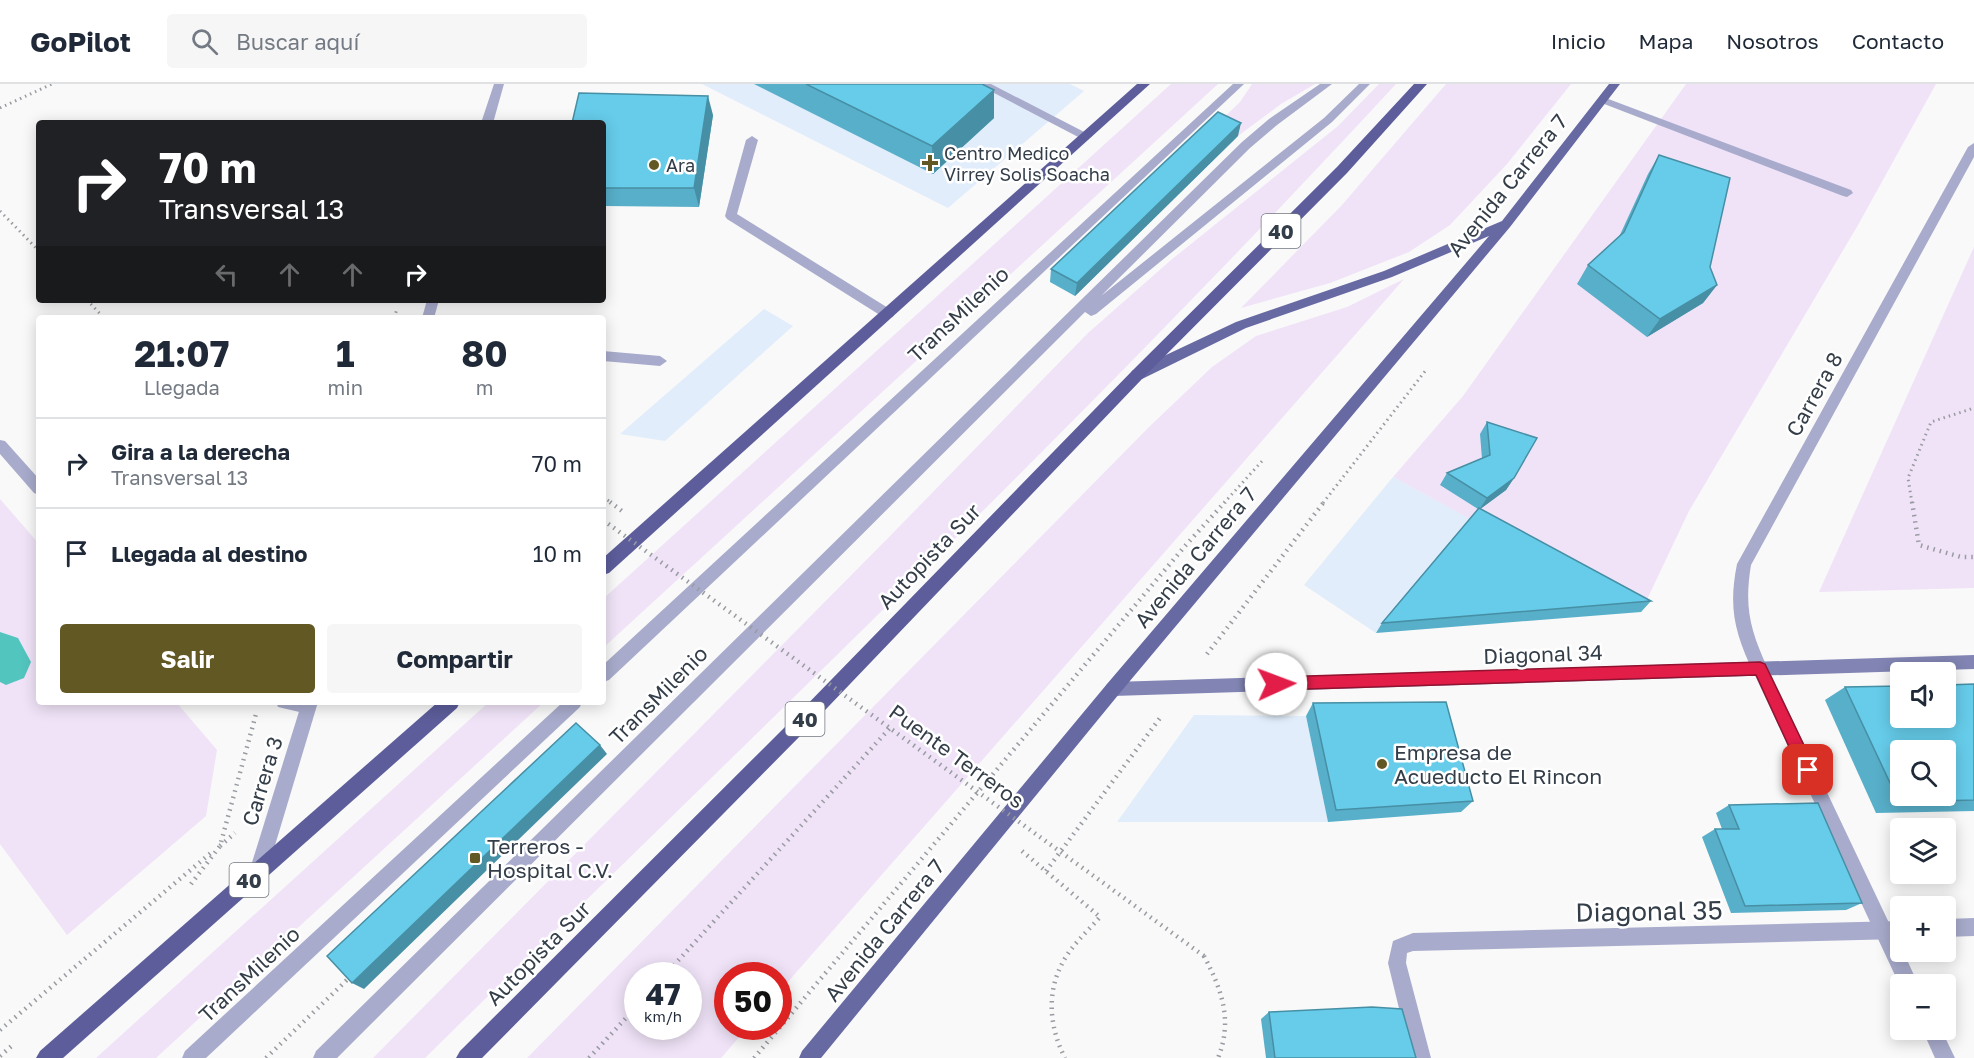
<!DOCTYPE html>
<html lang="es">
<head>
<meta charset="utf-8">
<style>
  body { margin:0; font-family:"Golos Text",sans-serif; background:#f6f6f7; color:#1f2937; height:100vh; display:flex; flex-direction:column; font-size:22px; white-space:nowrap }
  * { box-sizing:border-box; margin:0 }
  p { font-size:20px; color:#747a83 }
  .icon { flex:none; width:33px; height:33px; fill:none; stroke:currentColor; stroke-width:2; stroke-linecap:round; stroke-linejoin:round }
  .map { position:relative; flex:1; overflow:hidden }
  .panel { position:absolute; left:36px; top:231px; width:570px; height:390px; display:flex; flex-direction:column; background:#fff; border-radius:6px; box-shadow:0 3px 15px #0003 }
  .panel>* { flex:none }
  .guide { position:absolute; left:36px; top:36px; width:570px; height:183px; border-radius:6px; box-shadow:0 3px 15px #0003; background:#202124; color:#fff; overflow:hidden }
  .tools { position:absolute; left:1890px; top:578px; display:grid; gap:12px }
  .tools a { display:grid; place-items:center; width:66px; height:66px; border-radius:6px; background:#fff; box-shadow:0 3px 15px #0003; font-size:30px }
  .speed { position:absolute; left:624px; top:878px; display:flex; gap:12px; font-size:30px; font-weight:700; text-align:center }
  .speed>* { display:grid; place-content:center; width:78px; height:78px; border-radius:50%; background:#fff; box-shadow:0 3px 15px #0003; line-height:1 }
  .speed small { font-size:15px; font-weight:400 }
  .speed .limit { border:9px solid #d22; background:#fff; color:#111 }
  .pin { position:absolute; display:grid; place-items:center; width:51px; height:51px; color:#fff; margin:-26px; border-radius:12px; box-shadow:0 3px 9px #0006 }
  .me { position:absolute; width:66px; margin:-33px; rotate:88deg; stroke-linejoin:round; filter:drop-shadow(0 0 4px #0008) }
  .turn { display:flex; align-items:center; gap:21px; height:126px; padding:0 24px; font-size:27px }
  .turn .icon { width:78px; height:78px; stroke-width:2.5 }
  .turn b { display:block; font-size:42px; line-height:51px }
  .lanes { display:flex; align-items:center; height:57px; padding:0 24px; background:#0003; justify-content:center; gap:30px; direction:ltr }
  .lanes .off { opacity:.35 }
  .eta { display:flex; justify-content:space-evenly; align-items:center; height:102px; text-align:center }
  .eta b { font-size:36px; font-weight:700; line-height:42px }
  .cta { display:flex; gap:12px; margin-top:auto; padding:12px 24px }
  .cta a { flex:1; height:69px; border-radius:6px; background:#625824; color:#fff; font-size:24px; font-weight:700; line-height:69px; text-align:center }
  .cta a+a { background:#f6f6f7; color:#1f2937 }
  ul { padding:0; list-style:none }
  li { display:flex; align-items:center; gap:18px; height:90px; padding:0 24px; border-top:2px solid #e0e1e3 }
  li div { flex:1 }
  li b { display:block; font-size:22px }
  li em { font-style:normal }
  header { display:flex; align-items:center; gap:36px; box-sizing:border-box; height:84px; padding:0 30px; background:#fff; border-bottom:2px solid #e0e1e3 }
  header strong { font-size:28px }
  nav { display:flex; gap:33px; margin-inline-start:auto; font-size:21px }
  .search { width:420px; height:54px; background:#f6f6f7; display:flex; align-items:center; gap:15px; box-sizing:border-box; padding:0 21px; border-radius:6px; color:#747a83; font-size:22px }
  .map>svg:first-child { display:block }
  .built { fill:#e1edfb }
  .green { fill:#f0e3f8; fill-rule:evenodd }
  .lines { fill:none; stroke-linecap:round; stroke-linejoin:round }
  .canal { fill:#52c5be; fill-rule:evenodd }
  .path-far1 { stroke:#989ca2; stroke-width:3; stroke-dasharray:1.5 4; stroke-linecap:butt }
  .path { stroke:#989ca2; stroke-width:4.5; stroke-dasharray:1.5 5; stroke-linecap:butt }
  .service { fill:#a8abcb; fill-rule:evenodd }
  .minor { fill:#a8abcb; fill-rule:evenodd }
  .tertiary { fill:#a8abcb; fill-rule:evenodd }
  .secondary { fill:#8284b3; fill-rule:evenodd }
  .primary { fill:#6769a2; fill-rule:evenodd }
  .trunk { fill:#5c5d9a; fill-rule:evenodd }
  .path-bridge { stroke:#989ca2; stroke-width:4.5; stroke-dasharray:1.5 5; stroke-linecap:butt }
  .wall { fill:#58afc9 }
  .shaded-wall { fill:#478fa4 }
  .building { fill:#66ccea; stroke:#478fa4; stroke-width:1.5; fill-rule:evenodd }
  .route { fill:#e11d48; stroke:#92132f; stroke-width:1.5 }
  .poi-dot { fill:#625824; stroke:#fff; stroke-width:2 }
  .labels { text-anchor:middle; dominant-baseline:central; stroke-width:5; stroke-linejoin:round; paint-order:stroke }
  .far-poi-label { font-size:18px; fill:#343e49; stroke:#fff; text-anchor:start }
  .shield { fill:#fff; stroke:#717880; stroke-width:1.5 }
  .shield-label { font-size:20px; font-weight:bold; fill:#343e49 }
  .street-label { font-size:21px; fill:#343e49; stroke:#fff }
  .poi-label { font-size:21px; fill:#343e49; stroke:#fff; text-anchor:start }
  .near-street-label { font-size:26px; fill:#343e49; stroke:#fff }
</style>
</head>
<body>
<header>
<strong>GoPilot</strong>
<div class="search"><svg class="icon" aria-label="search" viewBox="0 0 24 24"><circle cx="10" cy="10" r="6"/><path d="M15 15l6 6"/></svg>Buscar aquí</div>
<nav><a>Inicio</a><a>Mapa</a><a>Nosotros</a><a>Contacto</a></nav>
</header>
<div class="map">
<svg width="1974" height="974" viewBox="0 0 1974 974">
  <rect width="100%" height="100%" fill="#f9f9f9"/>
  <g class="built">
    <path d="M702 0H1070L1084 7 948 124Z"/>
    <path d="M764 225 793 242 665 357 620 350Z"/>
    <path d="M1393 393 1471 435 1376 549 1304 501Z"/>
    <path d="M1194 631 1306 632 1328 738H1117Z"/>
  </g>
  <g class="green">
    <path d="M1171 0H1218L603 564V515Z"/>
    <path d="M1252 0H1315L1281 20 1238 52 1215 42 1240 18Z"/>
    <path d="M1379 0H1396C1085 337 751 653 425 974H373L891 451 1088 249 1171 176 1338 42Z"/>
    <path d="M1446 0H1571L1507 80 1450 141 1409 168 1330 199 1241 224 1342 121Z"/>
    <path d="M1686 0H1936L1858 141 1689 427 1641 528 1393 393 1463 312Z"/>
    <path d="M1974 163V504L1819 508Z"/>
    <path d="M1404 195 779 908 778 891H728V942H749L721 974H527L1150 342 1212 283 1256 252 1347 223ZM638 891H688V942H638Z"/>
    <path d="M0 415 39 460V618H176L217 666 206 732 67 851 0 760Z"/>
    <path d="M489 618H544L156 974H96Z"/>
  </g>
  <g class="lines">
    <path class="canal" d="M0 548 18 554 31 578 24 594 6 601 0 598Z"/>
    <g class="path-far1">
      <path d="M0 24 52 0"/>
      <path d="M0 127 39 167"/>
      <path d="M87 216 104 234"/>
      <path d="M394 234 397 225"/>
      <path d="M603 413 612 419"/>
      <path d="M1224 419 1263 376"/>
      <path d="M1323 419 1426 286"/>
      <path d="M1912 419 1908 394 1931 338 1974 324"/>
    </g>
    <g class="path">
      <path d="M610 418 622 427"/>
      <path d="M1912 418 1919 461 1961 473H1974"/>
      <path d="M1207 570 1324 418"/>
      <path d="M220 762 235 749"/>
      <path d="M1022 767 1100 833C1088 847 1073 860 1064 876 1046 907 1049 943 1065 974"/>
      <path d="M1046 787 1160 634"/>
      <path d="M191 800 220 762 256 630"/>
      <path d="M1204 872C1222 906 1233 937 1218 974"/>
      <path d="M665 891 890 644"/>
      <path d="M0 946 212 768"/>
      <path d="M0 972 14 960"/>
      <path d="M266 974 351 892"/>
      <path d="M589 974 638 921"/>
      <path d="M754 974 1185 462 1225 418"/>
    </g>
    <g class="service">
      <path d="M977 0H991L1092 52 1086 56 1082 55Z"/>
      <path d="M1233 0H1244L609 596 603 598V581Z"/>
      <path d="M1320 0H1332L1277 41 1250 64 1101 212 1324 34 1359 0H1370L1332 38 1096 230 1091 232 1085 228 337 974H313L316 967 1242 58 1269 35Z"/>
      <path d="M1603 13 1851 106 1853 109 1847 113 1843 112 1599 18 1597 16Z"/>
      <path d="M752 52 758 56 737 130 893 227 894 230 893 233H883L727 135 725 132 746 56Z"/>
      <path d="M603 267 660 272 667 277 660 282 603 277Z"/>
      <path d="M563 618H582L580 623 206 974H182L185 967Z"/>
    </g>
    <g class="minor">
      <path d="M1974 59V73L1751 481C1744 523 1750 546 1768 585L1766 590 1760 592 1754 590C1735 549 1728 525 1737 480L1968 63Z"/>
      <path d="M0 356 5 357 39 395V411L34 409 0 370Z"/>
      <path d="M276 618H314L316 623 314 628 308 630 278 623Z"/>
      <path d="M1974 834V852L1946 853V835Z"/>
      <path d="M1900 837V855L1413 867 1407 869 1406 879 1431 974H1411L1388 879 1393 857 1413 849Z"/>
    </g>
    <g class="tertiary">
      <path d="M494 0H504L493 39H481Z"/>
      <path d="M427 216H439L434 234H422Z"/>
      <path d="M1760 578 1766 580 1900 862V867H1903L1918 900H1900V902L1752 585 1754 580Z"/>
      <path d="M302 618H318L267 788 264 794 258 797 252 794 249 788Z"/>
      <path d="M1922 945H1941L1955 974H1935Z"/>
    </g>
    <path class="secondary" d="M1974 571V585L1113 612 1107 610 1105 605 1107 600 1113 598Z"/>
    <path class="primary" d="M1609 0H1620L1510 143 1119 610 821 974H799L802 967 1107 600 1489 152 1392 193 1246 244 1142 295H1132L1130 291 1132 287 1236 238 1384 187 1502 137Z"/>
    <g class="trunk">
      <path d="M1137 0H1150L609 489 603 491V474Z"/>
      <path d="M1414 0H1427L1347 89 1142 295 806 646 482 974H456L460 967 794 634 1132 287 1337 83Z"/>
      <path d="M438 618H460L457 624 63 974H36L40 967Z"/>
    </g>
    <path class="path-bridge" d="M603 436 1204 872"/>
  </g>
  <g class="wall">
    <path d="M754 0H982L994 6V34L933 90Z"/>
    <path d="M713 31 699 123 603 122V39Z"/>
    <path d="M1238 52 1075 212 1050 198 1051 185Z"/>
    <path d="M1659 71 1717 201 1703 219 1647 253 1577 200 1588 181 1619 153 1648 90Z"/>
    <path d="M1487 338 1514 394 1506 406 1480 425 1651 517 1641 528 1376 549 1382 539 1478 425 1440 401 1447 389 1482 375 1480 350Z"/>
    <path d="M1974 600V727L1876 729 1825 616 1845 603Z"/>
    <path d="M1313 619 1473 717 1461 728 1328 738 1306 632Z"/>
    <path d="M1729 721 1862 819 1846 826 1731 829 1702 753 1715 745H1722L1716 729Z"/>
    <path d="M1269 928 1416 974H1266L1261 935Z"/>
  </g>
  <g class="shaded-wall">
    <path d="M994 6V34L933 90 932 62Z"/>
    <path d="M708 12 713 31 699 123 694 104Z"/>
    <path d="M1241 39 1238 52 1075 212 1077 199Z"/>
    <path d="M1717 201 1703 219 1647 253 1660 235Z"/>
    <path d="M1514 394 1506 406 1479 426 1487 414Z"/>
    <path d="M600 661 607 670 364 905 352 899Z"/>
  </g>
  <g class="building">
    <path d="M806 0H982L994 6 932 62Z"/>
    <path d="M579 9 708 12 694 104H603V39H572Z"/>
    <path d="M1218 28 1241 39 1077 199 1051 185Z"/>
    <path d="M1659 71 1730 94 1710 183 1717 201 1660 235 1588 181 1624 148Z"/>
    <path d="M1487 338 1537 354 1514 394 1487 414 1447 389 1490 371Z"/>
    <path d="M1479 424 1651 517 1382 539Z"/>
    <path d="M1974 600V716L1899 718 1845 603 1900 602V633H1946V601ZM1900 666H1946V711H1900Z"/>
    <path d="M1446 618 1473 717 1336 726 1313 619Z"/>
    <path d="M576 639 600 661 352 899 327 872Z"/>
    <path d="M1818 719 1862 819 1745 822 1715 745H1739L1729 721Z"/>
    <path d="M1372 923 1402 925 1416 974H1275L1269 928Z"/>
  </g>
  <path class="route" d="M1760 578 1765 580 1813 680 1815 686 1813 691 1808 693 1802 691 1756 591 1276 606 1270 604 1268 600 1270 595 1276 593Z"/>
  <g class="poi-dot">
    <path d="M927 70h6v6h6v6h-6v6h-6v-6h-6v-6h6z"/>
    <circle cx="654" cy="81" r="6"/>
    <circle cx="1382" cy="680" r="6"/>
    <rect x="469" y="768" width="12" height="12" rx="3"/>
  </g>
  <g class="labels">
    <g class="far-poi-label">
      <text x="944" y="69">Centro Medico<tspan x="944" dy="21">Virrey Solis Soacha</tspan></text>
      <text x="666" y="81">Ara</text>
    </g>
    <g class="shield">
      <rect x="1261.5" y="130" width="39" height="34" rx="4.5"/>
      <rect x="785.5" y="618" width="39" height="34" rx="4.5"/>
      <rect x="229.5" y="779" width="39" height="34" rx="4.5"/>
    </g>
    <g class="shield-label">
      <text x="1281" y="147">40</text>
      <text x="805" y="635">40</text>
      <text x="249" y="796">40</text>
    </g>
    <g class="street-label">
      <text transform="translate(1507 101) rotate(-51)">Avenida Carrera 7</text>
      <text transform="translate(958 230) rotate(-43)">TransMilenio</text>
      <text transform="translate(1814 310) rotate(-61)">Carrera 8</text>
      <text transform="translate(929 472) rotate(-46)">Autopista Sur</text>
      <text transform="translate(1195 473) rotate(-50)">Avenida Carrera 7</text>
      <text transform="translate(1543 570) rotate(-2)">Diagonal 34</text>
      <text transform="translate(658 611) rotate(-45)">TransMilenio</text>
      <text transform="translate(957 672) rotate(36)">Puente Terreros</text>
      <text transform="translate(262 697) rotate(-73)">Carrera 3</text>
      <text transform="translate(884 846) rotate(-51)">Avenida Carrera 7</text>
      <text transform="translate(538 869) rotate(-45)">Autopista Sur</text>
      <text transform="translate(249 890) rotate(-43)">TransMilenio</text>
    </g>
    <g class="poi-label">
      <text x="1394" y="668">Empresa de<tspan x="1394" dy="24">Acueducto El Rincon</tspan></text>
      <text x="487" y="762">Terreros -<tspan x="487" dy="24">Hospital C.V.</tspan></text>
    </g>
    <g class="near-street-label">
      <text transform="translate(1649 827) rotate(-1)">Diagonal 35</text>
    </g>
  </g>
</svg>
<div class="tools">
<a><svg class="icon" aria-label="sound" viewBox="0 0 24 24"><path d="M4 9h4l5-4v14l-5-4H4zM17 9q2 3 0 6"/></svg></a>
<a><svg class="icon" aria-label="search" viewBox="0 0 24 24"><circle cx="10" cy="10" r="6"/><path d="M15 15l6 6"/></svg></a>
<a><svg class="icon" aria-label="layers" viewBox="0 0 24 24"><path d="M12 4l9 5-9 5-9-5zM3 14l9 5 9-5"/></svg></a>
<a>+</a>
<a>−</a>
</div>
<div class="speed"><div>47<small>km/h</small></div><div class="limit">50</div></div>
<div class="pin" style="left:1808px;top:686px;background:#d93025"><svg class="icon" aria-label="arrive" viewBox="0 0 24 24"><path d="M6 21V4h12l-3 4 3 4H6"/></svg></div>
<svg class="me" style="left:1276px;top:600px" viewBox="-20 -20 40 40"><circle r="19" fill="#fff"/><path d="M0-13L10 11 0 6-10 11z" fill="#e11d48"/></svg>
<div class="guide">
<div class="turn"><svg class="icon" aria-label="right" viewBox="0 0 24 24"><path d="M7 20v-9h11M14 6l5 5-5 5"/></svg><div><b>70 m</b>Transversal 13</div></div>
<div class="lanes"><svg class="icon off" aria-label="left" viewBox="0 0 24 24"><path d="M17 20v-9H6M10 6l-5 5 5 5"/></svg><svg class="icon off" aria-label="ahead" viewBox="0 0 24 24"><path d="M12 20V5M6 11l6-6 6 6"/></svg><svg class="icon off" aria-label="ahead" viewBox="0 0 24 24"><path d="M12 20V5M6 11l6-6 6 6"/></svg><svg class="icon" aria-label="right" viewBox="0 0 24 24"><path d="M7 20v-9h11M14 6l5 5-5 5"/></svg></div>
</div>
<section class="panel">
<div class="eta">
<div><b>21:07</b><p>Llegada</p></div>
<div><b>1</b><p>min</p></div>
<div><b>80</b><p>m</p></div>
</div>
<ul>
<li><svg class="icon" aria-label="right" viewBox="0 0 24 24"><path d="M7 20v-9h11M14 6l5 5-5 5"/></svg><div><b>Gira a la derecha</b><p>Transversal 13</p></div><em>70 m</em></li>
<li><svg class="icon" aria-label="arrive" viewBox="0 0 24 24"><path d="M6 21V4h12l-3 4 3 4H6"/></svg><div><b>Llegada al destino</b></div><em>10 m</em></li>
</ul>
<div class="cta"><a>Salir</a><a>Compartir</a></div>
</section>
</div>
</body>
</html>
